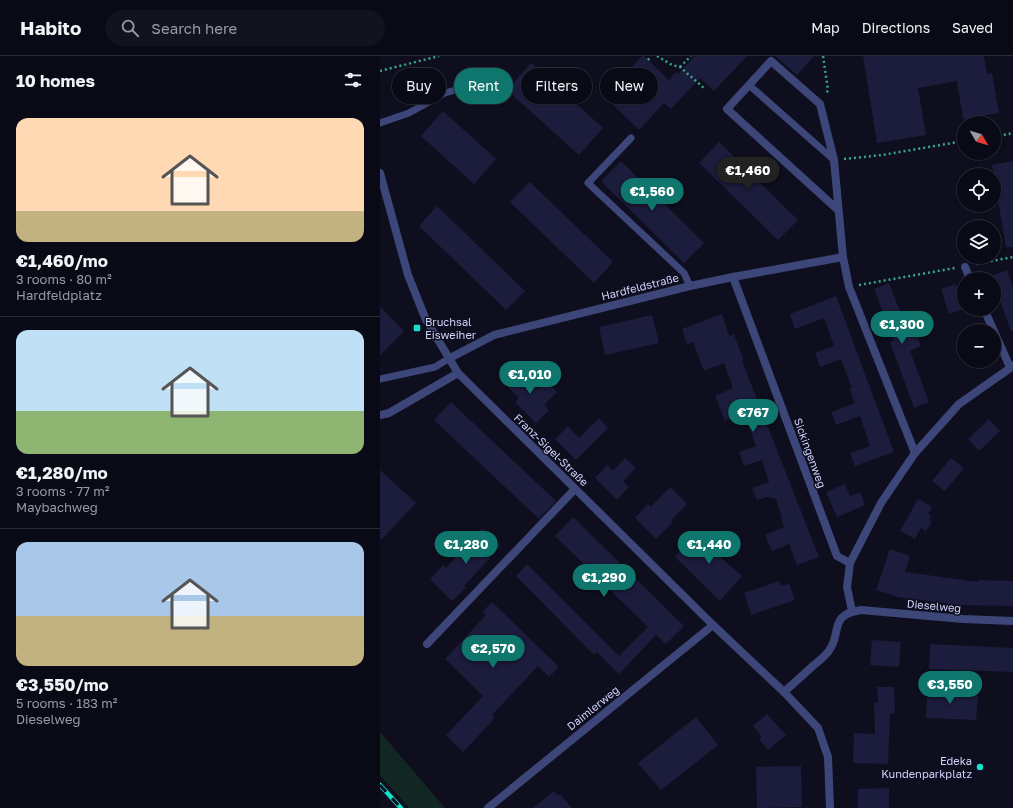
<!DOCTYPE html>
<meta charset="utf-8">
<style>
:root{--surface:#0a0a16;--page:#13131f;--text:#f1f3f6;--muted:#999aa1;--line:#2a2b35;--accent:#0f766e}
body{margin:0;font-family:"Golos Text",sans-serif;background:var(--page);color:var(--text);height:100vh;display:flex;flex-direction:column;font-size:15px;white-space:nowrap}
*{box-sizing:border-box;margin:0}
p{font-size:13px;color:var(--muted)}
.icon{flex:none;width:22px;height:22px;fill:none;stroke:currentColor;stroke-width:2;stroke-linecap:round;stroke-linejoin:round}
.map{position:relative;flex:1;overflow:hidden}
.panel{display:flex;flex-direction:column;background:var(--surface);width:380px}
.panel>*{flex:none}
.guide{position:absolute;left:12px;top:12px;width:380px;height:36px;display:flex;gap:8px}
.needle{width:26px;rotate:128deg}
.controls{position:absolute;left:577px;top:60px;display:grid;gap:8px}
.controls a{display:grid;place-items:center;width:44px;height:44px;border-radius:50%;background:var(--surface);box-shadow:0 1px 3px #0004,0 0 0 1px var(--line);font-size:20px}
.price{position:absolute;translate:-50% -34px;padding:0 9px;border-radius:14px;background:var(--accent);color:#fff;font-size:13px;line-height:26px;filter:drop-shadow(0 1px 2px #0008)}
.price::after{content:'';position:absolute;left:50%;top:24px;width:12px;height:9px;margin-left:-6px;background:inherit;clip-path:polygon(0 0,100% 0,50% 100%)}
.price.on{background:#222;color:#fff}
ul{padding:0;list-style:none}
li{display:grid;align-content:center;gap:8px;height:212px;padding:0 16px}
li+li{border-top:1px solid var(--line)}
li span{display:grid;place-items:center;height:124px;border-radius:12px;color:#555}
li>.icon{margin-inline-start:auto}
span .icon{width:72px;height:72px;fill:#fffc;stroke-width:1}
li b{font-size:17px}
h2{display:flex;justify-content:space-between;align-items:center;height:48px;padding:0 16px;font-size:17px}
.pill{padding:0 14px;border-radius:18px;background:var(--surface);box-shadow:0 1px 3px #0004,0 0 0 1px var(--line);font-size:14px;line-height:36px}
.pill.on{background:var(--accent);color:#fff}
header{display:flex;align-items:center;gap:24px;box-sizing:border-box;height:56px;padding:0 20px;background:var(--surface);border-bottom:1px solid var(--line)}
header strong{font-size:19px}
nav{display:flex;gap:22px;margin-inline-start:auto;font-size:14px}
.search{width:280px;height:36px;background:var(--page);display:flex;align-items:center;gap:10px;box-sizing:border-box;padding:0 14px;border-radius:22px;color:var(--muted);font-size:15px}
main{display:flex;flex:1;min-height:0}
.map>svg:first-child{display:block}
</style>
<header>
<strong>Habito</strong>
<div class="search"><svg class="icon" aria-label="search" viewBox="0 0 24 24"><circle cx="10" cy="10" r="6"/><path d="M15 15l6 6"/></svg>Search here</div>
<nav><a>Map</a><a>Directions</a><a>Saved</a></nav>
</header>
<main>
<section class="panel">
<h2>10 homes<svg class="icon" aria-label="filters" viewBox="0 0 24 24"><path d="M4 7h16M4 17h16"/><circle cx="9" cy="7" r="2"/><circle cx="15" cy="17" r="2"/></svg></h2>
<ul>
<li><span style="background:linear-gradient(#ffd9b3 75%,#c2b280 0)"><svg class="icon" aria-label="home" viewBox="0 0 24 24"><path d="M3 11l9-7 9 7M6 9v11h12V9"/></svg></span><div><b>€1,460/mo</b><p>3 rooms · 80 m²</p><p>Hardfeldplatz</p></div></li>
<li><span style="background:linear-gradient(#bfe0f5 65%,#8fb573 0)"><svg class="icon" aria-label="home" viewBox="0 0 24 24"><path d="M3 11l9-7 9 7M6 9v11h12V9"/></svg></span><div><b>€1,280/mo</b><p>3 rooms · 77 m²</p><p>Maybachweg</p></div></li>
<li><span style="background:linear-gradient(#a9c7e8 60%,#c2b280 0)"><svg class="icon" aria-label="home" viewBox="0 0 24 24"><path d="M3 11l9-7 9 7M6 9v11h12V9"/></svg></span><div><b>€3,550/mo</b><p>5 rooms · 183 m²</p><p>Dieselweg</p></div></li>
</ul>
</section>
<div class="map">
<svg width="633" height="752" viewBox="0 0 633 752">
<rect width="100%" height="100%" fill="#0e0e1e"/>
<path fill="#122722" d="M 0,676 L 65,752 L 29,752 L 0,719 Z"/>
<g fill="#1c1c3d">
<path d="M 262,0 L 264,0 L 289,24 L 296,16 L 298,18 L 315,0 L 367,0 L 334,35 L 320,22 L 291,53 L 284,47 L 259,74 L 224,40 Z"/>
<path d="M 395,0 L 434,0 L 417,19 Z"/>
<path d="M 483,0 L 604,0 L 607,18 L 612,17 L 619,57 L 583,63 L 577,25 L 538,32 L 546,79 L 497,87 Z"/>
<path d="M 151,7 L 223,72 L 199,99 L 127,34 Z"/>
<path d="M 63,55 L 116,103 L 94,128 L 41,80 Z"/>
<path d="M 339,86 L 418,164 L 398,184 L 319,107 Z"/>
<path d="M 241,105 L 324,187 L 304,207 L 221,125 Z"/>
<path d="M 633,105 L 633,191 L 626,191 L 612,109 Z"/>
<path d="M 150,126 L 233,206 L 214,227 L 130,146 Z"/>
<path d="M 57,150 L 145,235 L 126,254 L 39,170 Z"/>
<path d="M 627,214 L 633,231 L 633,275 L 631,275 L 614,229 L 614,223 L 612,223 L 611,220 Z"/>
<path d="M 509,227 L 529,279 L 536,276 L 541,290 L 530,295 L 549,346 L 534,352 L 510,286 L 514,285 L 494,233 Z"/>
<path d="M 576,228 L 584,253 L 569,258 L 561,233 Z"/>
<path d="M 456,240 L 514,396 L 475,410 L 470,397 L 490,390 L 480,360 L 456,369 L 451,356 L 475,347 L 469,332 L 472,332 L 461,303 L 440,311 L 435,297 L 454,290 L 444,262 L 415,273 L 410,258 Z"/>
<path d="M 0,251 L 24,275 L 0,299 Z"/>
<path d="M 342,258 L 349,280 L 354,278 L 364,305 L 362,305 L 439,501 L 417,509 L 409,488 L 392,495 L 385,479 L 404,471 L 401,463 L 402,462 L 396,443 L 387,441 L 377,444 L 372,432 L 389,426 L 382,404 L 364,410 L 359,396 L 376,390 L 364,358 L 345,365 L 335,340 L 353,332 L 344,307 L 324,315 L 313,286 L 307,288 L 302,273 Z"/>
<path d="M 272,259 L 279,287 L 225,299 L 219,271 Z"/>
<path d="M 138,312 L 158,333 L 166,325 L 177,336 L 164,349 L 169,354 L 156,367 L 135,346 L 139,342 L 124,327 Z"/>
<path d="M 71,346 L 176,445 L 159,463 L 54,364 Z"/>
<path d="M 219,362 L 228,372 L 196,404 L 175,383 L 188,370 L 199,382 Z"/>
<path d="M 609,363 L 620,375 L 599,395 L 588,383 Z"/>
<path d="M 245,402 L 256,412 L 243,425 L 249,431 L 237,444 L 215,422 L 227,409 L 233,415 Z"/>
<path d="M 571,402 L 584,412 L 565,435 L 552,425 Z"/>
<path d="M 0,414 L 36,447 L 0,485 Z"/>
<path d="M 465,428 L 470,440 L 480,436 L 485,449 L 457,461 L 446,436 Z"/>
<path d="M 290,431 L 307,448 L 291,464 L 293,466 L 276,483 L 255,462 L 268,448 L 271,451 Z"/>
<path d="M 538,443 L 552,451 L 548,458 L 551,460 L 549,464 L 552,465 L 546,475 L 541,472 L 535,483 L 520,475 Z"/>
<path d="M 193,461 L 304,570 L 286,588 L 276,579 L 239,618 L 217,596 L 214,599 L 136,520 L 147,508 L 239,600 L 268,571 L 175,480 Z"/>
<path d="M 102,472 L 121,490 L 84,530 L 86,532 L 72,545 L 50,523 L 63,509 L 66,512 Z"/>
<path d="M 337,478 L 348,488 L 338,499 L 362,520 L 340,545 L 295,501 L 315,479 L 326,490 Z"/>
<path d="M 510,493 L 530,500 L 525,516 L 598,526 L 598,524 L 633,525 L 633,550 L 577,549 L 518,541 L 496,534 Z"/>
<path d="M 399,525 L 401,530 L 409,528 L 415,544 L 371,559 L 364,537 Z"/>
<path d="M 112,546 L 179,611 L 169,621 L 158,610 L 112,659 L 115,662 L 83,696 L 66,679 L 103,640 L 65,603 L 106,559 L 102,556 Z"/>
<path d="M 492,584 L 521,586 L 519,611 L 490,609 Z"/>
<path d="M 550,588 L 633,592 L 633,616 L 549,613 Z"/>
<path d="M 561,628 L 561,638 L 598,640 L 596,664 L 546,662 L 548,629 Z"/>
<path d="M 497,631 L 514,631 L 515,657 L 510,658 L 508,708 L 473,707 L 474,677 L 495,678 L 494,647 L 498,647 Z"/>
<path d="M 387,658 L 406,679 L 388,694 L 379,683 L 382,681 L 373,670 Z"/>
<path d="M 316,661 L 338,689 L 281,734 L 258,707 Z"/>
<path d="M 421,710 L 422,751 L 377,752 L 376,711 Z"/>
<path d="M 509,732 L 509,752 L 478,752 L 478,733 Z"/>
<path d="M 174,735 L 177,739 L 180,738 L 192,752 L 153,752 Z"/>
</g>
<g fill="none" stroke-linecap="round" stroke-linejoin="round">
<g stroke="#38a68a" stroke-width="2.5" stroke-dasharray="2 3" stroke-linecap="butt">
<path d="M 277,0 L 292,9 L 300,11 L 325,33"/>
<path d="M 443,0 L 448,34 L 446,38"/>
<path d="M 268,4 L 271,0"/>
<path d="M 300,11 L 311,0"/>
<path d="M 0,15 L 59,0"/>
<path d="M 614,81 L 633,77"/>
<path d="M 464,103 L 502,99 L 584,85"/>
<path d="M 596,208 L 633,201"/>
<path d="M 479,229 L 575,212"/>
</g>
<g stroke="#3d4679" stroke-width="7">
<path d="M 369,29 L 454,104"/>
<path d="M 0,67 L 29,57 L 65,37 L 109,24"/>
<path d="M 251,82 L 208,127 L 304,217 L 310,230"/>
<path d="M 0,323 L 55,311 L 68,303"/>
</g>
<g stroke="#3d4679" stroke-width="8">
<path d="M 0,117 L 28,219 L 46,264 L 78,317 L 333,569 L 404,636 L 438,672 L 448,701 L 450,752"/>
<path d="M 458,154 L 347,53 L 391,5 L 440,48 L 454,104 L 463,201 L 469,231 L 535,397"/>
<path d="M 585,211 L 590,223"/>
<path d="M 353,221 L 457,500 L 470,507"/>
<path d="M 604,253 L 630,311"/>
<path d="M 68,303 L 114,279 L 310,230 L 353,221 L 463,201"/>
<path d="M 0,359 L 9,357 L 78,317"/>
<path d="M 472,555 L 467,531 L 470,507 L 501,447 L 535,397 L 579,348 L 633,310"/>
<path d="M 47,588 L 195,433"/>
<path d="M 404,636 C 414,627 424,618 434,609 C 439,605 444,601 448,596 C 463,578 447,559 481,554 L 583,563 L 633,565"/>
<path d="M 108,752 L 333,569"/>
</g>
<g stroke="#14e2cf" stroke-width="4.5">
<path id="rail" d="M 0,729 L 21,752"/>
</g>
<use href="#rail" stroke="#0e0e1e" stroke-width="3" stroke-dasharray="9" stroke-linecap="butt"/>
</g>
<g fill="#14e2cf" stroke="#0e0e1e" stroke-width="1.5">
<rect x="33" y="268" width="8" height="8" rx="2"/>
<circle cx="600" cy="711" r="4"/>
</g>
<g text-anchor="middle" stroke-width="3" stroke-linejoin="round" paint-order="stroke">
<g font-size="11" fill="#cfd3fb" stroke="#0e0e1e">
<text transform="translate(260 231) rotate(-14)" y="4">Hardfeldstraße</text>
<text transform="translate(171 394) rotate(44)" y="4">Franz-Sigel-Straße</text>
<text transform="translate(430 397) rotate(70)" y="4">Sickingenweg</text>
<text transform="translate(554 550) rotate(5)" y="4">Dieselweg</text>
<text transform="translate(213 652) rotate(-39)" y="4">Daimlerweg</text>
</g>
<g font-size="11" fill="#cfd3fb" stroke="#0e0e1e" text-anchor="start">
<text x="45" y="270">Bruchsal<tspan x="45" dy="13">Eisweiher</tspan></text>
<text x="592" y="709" text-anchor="end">Edeka<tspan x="592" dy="13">Kundenparkplatz</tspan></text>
</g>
</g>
</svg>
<div class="controls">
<a><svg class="needle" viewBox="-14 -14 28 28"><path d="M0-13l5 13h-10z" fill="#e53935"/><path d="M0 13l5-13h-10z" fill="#999aa1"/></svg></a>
<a><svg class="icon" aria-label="locate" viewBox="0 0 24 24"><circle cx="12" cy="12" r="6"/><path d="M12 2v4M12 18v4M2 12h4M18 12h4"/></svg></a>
<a><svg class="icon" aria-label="layers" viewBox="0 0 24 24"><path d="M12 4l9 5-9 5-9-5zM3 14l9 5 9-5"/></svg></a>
<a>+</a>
<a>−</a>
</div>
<b class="price on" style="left:368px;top:135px">€1,460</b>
<b class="price" style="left:272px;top:156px">€1,560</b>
<b class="price" style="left:522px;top:289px">€1,300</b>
<b class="price" style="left:150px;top:339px">€1,010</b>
<b class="price" style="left:373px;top:377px">€767</b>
<b class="price" style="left:86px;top:509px">€1,280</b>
<b class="price" style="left:329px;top:509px">€1,440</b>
<b class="price" style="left:224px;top:542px">€1,290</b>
<b class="price" style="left:113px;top:613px">€2,570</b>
<b class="price" style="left:570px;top:649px">€3,550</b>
<div class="guide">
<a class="pill">Buy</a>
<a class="pill on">Rent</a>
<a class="pill">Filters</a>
<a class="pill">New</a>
</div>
</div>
</main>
